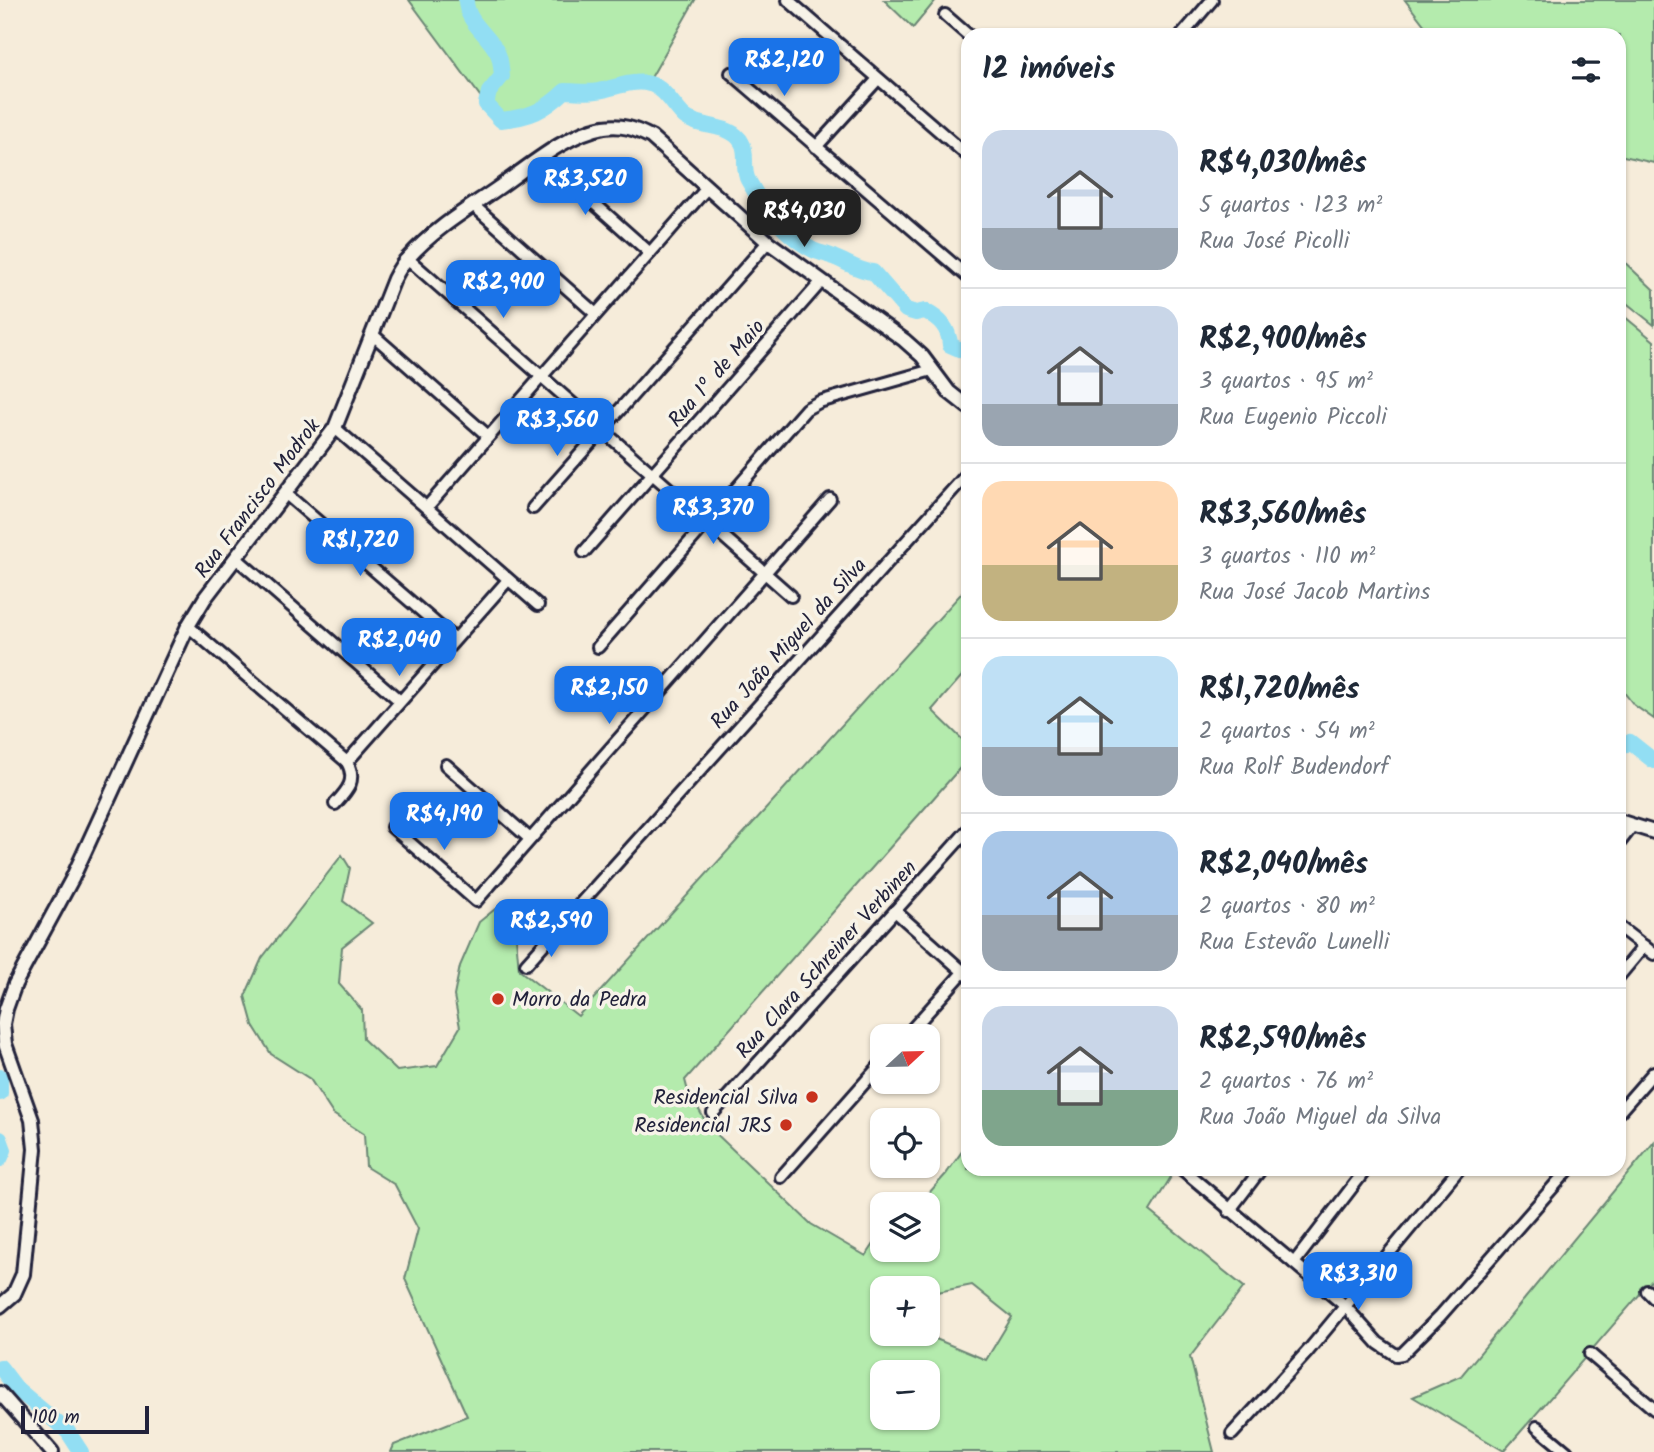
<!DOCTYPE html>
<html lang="pt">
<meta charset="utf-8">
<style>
:root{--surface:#fff;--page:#f6f6f7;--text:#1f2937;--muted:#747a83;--line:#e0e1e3;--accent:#1a73e8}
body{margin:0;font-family:Kalam,sans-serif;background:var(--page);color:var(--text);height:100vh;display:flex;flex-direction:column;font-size:26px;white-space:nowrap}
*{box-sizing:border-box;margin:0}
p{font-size:23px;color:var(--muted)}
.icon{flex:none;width:38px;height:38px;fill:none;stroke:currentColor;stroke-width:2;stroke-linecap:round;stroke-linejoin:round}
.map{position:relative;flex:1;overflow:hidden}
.details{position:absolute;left:961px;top:28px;width:665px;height:1148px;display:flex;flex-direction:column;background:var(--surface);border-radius:21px;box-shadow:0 2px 5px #0004}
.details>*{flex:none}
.needle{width:46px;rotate:68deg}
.fabs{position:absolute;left:870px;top:1024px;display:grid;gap:14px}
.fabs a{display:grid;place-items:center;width:70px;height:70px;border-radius:14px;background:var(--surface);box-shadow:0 2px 5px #0004;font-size:35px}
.scale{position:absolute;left:21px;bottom:18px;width:128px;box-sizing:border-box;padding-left:7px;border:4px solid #22223b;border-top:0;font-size:19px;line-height:24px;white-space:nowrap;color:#22223b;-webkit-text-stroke:5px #f7f3e8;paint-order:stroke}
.price{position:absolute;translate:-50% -60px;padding:0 16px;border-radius:14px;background:var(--accent);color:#fff;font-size:23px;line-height:46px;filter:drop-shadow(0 2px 4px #0008)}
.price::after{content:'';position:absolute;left:50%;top:42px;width:21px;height:16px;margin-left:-10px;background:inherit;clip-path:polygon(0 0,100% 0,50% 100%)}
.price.on{background:#222;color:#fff}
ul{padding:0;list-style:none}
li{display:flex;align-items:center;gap:21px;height:175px;padding:0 21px}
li+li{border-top:2px solid var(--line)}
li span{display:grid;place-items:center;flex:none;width:196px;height:140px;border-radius:21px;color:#555}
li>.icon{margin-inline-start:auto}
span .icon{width:84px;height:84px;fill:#fffc;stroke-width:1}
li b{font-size:30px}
h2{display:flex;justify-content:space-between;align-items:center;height:84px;padding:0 21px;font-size:30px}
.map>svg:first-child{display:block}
</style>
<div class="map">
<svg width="1654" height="1452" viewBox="0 0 1654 1452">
<rect width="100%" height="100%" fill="#f6ecda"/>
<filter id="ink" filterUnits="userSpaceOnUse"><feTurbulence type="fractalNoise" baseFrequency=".0143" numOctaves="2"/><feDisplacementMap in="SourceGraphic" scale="14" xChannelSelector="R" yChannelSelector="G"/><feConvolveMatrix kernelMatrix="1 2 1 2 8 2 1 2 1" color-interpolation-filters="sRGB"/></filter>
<g filter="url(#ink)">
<g fill="#b4ebad" stroke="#6b8674" stroke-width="2" fill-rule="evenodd">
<path d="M 409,0 L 695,0 L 648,83 L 632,83 L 595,92 L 565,91 C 544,111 530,117 501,120 L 486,104 Z"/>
<path d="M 884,0 L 936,0 L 913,28 Z"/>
<path d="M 1405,0 L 1654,0 L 1654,163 L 1619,155 L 1619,35 L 1432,35 Z"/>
<path d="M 1619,257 L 1654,290 L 1654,325 L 1619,297 Z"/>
<path d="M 1619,312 L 1654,341 L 1654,719 L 1634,705 L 1619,686 Z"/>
<path d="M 968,586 L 968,669 L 932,710 L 968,745 L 968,759 L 685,1080 C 689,1100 699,1106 707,1125 L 811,1224 L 866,1256 L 878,1238 L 878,1222 L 882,1217 L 882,1250 L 928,1250 L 928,1204 L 919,1204 L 946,1174 L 968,1143 L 968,1169 L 1170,1169 L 1174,1172 L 1150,1211 L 1244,1287 L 1190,1357 L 1214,1452 L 391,1452 L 394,1445 L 467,1416 L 405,1279 L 418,1229 L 395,1185 L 366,1167 L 364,1134 L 333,1114 L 310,1079 L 271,1054 L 253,1025 L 245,996 L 262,958 L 342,855 L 350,868 L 343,901 L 372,923 L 342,947 L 339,984 L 362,1010 L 363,1039 L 397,1071 L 437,1066 L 460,1027 L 454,996 L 460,966 L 479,922 L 495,909 L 514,914 L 519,970 L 578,1016 ZM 972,1285 L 1012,1317 L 986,1360 L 924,1334 L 882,1334 L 882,1288 L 928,1288 L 928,1294 ZM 928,1372 L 928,1418 L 882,1418 L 882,1372 Z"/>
<path d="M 1654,1142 L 1654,1278 L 1504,1451 L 1413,1397 L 1461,1376 Z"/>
</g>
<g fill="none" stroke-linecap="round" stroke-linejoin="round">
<g stroke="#92def3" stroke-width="16">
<path d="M 466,0 C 466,23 489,34 498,54 C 501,60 501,69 502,76 L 489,92 L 486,104 L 501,120 C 530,117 544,111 565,91 C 576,91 587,93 598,91 C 615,88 633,79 650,84 C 665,88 674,107 685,117 C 701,129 732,123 742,143 C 748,153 742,169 748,180 C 763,207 784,235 813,250 C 819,253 827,254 833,257 C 847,262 858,271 873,272 L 906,310 L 916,313 L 925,311 C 940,319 949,328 950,345 L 968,353"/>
<path d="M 1619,748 L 1630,742 L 1654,761"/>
<path d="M 0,1077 L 0,1093"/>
<path d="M 0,1139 L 4,1150 L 0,1159"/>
<path d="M 0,1367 L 16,1388 L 68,1432 L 81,1452"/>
</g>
<g stroke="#22223b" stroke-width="16">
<g id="minor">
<path d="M 788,0 L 968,156"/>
<path d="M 945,15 L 968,35"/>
<path d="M 1182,35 L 1212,0"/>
<path d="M 731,73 L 968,277"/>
<path d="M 816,147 L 878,79"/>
<path d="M 542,157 L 650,253"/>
<path d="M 473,205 L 596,314"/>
<path d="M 407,258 L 791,596"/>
<path d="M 372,334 L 488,436"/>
<path d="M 335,428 L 538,605"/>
<path d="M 286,494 L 454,639"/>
<path d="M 427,507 L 707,188"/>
<path d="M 533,508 L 768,242"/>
<path d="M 584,552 L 821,282"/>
<path d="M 236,558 L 400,701"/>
<path d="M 188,626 L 347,762"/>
<path d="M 598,647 L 806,409 L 819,402 L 932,370"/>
<path d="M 446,765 L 530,839"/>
<path d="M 335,804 C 348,790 357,780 347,762 L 508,580"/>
<path d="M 392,827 L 476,901 L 830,499"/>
<path d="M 1619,843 L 1633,825"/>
<path d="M 895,911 L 968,976"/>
<path d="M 1619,927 L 1654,954"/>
<path d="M 526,964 L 968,473"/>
<path d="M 1619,976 L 1644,946"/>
<path d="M 906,1036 L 966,969"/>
<path d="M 1619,1112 L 1654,1072"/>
<path d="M 713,1113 L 968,830"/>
<path d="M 1182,1169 L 1344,1305 L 1378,1343 L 1396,1355 L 1402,1354 L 1440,1316 L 1569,1169"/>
<path d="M 781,1177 L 882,1063"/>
<path d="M 1229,1211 L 1261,1169"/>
<path d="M 1294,1263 L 1366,1169"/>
<path d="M 1647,1291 L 1654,1298"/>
<path d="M 1590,1354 L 1654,1409"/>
<path d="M 1537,1427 L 1567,1452"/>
<path d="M 1232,1434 L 1308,1351 L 1459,1169"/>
</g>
</g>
<g stroke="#22223b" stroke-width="18">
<g id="tertiary">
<path d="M 1619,821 L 1654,832"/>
<path d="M 0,1306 L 14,1294 L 23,1274 L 35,1149 L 32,1120 L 5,1044 L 3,1024 L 6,1009 L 15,984 L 72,879 L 188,626 L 205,598 L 335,428 L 394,279 C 398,271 402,263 409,257 C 434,229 468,209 498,188 C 528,167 568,133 604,127 C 622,124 635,129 651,137 L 768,242 L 904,340 L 922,356 L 949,392 L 968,407"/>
<path d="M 0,1393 L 52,1452"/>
</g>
</g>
<use href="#minor" stroke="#f7f3e8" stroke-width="10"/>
<use href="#tertiary" stroke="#f7f3e8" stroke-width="12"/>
</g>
</g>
<g fill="#c8321e" stroke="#f7f3e8" stroke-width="2.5">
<circle cx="498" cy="999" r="7"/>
<circle cx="812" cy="1097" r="7"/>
<circle cx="786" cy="1125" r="7"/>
</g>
<g text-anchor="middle" stroke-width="7" stroke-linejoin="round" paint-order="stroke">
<g font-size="21" fill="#22223b" stroke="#f7f3e8">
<text transform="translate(716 373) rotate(-49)" y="7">Rua 1º de Maio</text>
<text transform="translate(257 498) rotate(-53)" y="7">Rua Francisco Modrok</text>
<text transform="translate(788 643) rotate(-48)" y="7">Rua João Miguel da Silva</text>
<text transform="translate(826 959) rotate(-48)" y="7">Rua Clara Schreiner Verbinen</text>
</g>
<g font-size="21" fill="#22223b" stroke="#f7f3e8" text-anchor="end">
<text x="512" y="1006" text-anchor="start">Morro da Pedra</text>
<text x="798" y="1104">Residencial Silva</text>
<text x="772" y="1132">Residencial JRS</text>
</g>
</g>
</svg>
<div class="fabs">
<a><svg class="needle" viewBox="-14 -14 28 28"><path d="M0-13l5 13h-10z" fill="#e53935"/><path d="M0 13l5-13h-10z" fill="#747a83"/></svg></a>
<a><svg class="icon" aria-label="locate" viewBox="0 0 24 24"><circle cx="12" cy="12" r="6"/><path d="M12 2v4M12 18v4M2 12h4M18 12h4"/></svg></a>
<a><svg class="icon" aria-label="layers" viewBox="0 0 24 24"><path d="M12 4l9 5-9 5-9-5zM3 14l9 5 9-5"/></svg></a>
<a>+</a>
<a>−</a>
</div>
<div class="scale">100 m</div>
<b class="price" style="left:784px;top:98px">R$2,120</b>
<b class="price" style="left:585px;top:217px">R$3,520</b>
<b class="price on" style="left:804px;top:249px">R$4,030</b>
<b class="price" style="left:503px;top:320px">R$2,900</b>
<b class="price" style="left:557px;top:458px">R$3,560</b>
<b class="price" style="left:713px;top:546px">R$3,370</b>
<b class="price" style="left:360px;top:578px">R$1,720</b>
<b class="price" style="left:399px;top:678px">R$2,040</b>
<b class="price" style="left:609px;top:726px">R$2,150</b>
<b class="price" style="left:444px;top:852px">R$4,190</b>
<b class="price" style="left:551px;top:959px">R$2,590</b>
<b class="price" style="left:1358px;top:1312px">R$3,310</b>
<section class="details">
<h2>12 imóveis<svg class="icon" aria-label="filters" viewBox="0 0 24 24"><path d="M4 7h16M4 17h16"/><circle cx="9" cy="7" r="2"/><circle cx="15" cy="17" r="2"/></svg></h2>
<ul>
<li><span style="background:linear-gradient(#c9d6e8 70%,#9aa5b1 0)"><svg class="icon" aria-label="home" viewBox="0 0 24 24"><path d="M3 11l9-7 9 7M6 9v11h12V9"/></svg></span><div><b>R$4,030/mês</b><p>5 quartos · 123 m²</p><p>Rua José Picolli</p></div></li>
<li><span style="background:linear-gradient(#c9d6e8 70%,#9aa5b1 0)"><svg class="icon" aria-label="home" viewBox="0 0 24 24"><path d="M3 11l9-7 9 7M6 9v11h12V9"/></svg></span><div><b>R$2,900/mês</b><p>3 quartos · 95 m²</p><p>Rua Eugenio Piccoli</p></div></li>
<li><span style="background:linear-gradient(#ffd9b3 60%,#c2b280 0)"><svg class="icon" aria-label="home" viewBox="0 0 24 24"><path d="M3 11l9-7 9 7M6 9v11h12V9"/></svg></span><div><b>R$3,560/mês</b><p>3 quartos · 110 m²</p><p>Rua José Jacob Martins</p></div></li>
<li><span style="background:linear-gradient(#bfe0f5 65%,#9aa5b1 0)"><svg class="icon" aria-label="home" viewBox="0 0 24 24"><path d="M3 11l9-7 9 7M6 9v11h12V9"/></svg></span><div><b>R$1,720/mês</b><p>2 quartos · 54 m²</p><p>Rua Rolf Budendorf</p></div></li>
<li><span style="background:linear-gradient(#a9c7e8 60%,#9aa5b1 0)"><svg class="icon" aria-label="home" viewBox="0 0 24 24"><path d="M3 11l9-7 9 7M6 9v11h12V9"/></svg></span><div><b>R$2,040/mês</b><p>2 quartos · 80 m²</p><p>Rua Estevão Lunelli</p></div></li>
<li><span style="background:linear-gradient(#c9d6e8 60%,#7fa58c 0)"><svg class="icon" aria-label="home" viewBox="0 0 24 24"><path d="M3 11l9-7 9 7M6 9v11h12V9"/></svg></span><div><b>R$2,590/mês</b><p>2 quartos · 76 m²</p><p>Rua João Miguel da Silva</p></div></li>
</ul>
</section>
</div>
